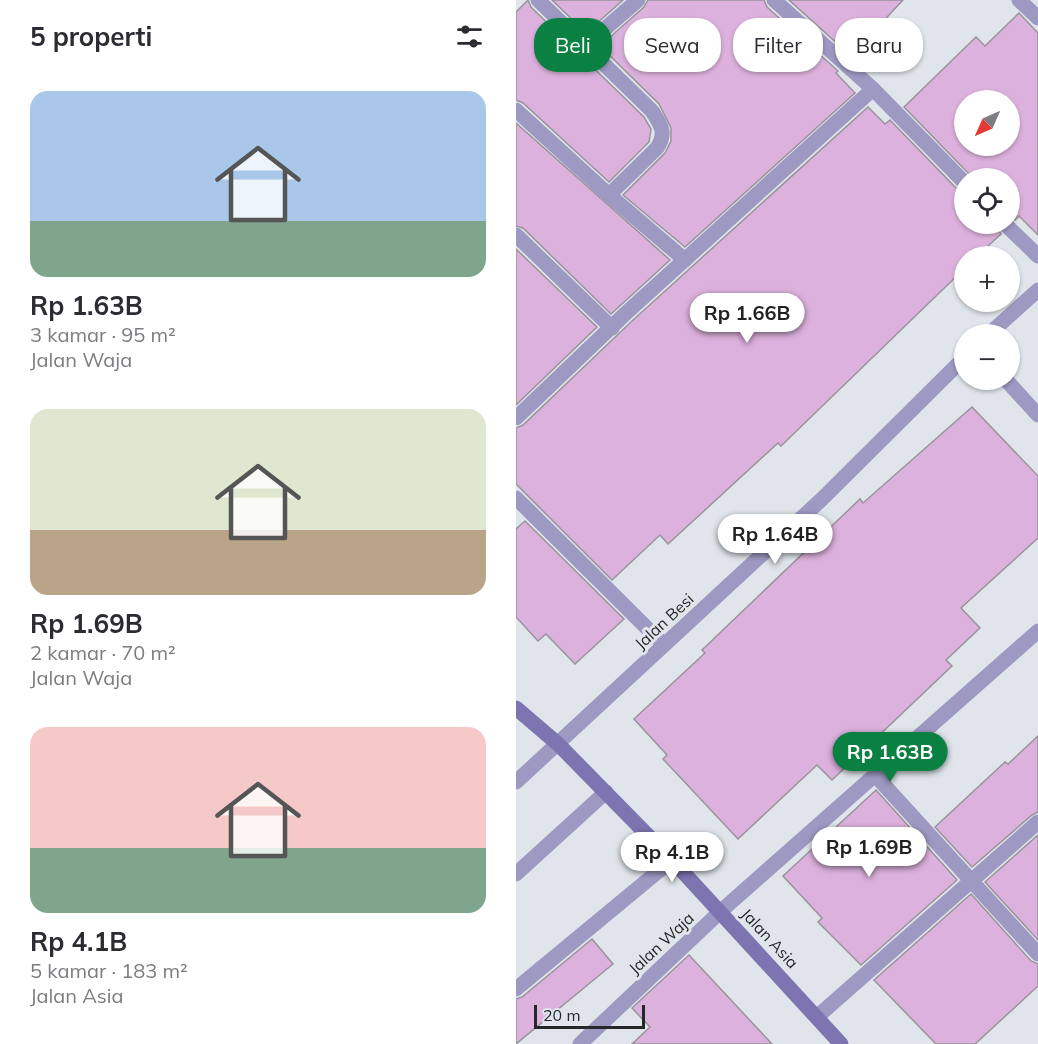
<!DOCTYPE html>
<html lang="id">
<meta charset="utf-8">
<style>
:root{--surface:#fff;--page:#f7f7f7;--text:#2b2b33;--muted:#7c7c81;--accent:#0b8043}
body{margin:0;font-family:Mulish,sans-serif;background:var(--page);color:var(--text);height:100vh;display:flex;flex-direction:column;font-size:22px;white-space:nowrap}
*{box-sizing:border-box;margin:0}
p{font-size:20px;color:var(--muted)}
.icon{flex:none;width:33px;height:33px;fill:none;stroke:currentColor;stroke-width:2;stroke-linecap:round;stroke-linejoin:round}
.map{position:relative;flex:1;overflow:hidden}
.sheet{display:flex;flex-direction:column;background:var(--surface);width:516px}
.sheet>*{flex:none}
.banner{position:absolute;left:18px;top:18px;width:414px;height:54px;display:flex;gap:12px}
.needle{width:39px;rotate:225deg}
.buttons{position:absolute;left:438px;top:90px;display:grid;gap:12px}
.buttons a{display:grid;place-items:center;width:66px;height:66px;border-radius:50%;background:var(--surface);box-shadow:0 2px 4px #0004;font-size:30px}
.scale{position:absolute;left:18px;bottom:15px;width:111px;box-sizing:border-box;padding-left:6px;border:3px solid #252729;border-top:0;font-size:16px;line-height:21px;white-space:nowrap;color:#252729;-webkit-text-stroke:4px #dfe5ea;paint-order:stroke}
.price{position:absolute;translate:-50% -51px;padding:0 14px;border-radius:21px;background:#fff;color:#222;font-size:20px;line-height:39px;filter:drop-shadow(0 2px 3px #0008)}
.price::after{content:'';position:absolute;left:50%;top:36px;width:18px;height:14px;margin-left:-9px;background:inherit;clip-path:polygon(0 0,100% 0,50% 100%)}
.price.current{background:var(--accent);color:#fff}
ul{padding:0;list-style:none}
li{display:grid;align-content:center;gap:12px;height:318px;padding:0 30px}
li span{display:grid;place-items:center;height:186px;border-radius:18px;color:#555}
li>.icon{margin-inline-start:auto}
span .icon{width:108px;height:108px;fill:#fffc;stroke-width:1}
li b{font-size:26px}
h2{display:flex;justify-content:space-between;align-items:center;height:72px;padding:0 30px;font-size:26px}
.chip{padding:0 21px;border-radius:24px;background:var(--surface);box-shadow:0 2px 4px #0004;font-size:21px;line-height:54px}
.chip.current{background:var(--accent);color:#fff}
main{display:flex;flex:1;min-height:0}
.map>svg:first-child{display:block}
</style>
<main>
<section class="sheet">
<h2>5 properti<svg class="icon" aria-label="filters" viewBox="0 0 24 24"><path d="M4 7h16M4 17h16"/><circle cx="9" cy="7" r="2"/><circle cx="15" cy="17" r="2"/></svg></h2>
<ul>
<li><span style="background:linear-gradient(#a9c7e8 70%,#7fa58c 0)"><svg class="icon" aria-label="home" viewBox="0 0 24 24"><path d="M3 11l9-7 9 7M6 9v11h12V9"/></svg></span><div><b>Rp 1.63B</b><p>3 kamar · 95 m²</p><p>Jalan Waja</p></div></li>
<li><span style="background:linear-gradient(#dfe7d0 65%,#b9a48a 0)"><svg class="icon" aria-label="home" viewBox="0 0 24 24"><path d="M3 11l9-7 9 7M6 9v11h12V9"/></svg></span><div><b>Rp 1.69B</b><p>2 kamar · 70 m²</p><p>Jalan Waja</p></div></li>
<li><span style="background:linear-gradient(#f6c9c9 65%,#7fa58c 0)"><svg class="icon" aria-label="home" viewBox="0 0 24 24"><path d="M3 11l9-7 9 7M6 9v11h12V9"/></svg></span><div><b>Rp 4.1B</b><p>5 kamar · 183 m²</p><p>Jalan Asia</p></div></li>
</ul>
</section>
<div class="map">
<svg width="522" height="1044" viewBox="0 0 522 1044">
<rect width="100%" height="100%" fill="#dfe5ea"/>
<g fill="#dcb1dd" stroke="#99949a" stroke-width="1.5" fill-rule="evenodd">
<path d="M 12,0 L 15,7 L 128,117 L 135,129 L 133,142 L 93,182 L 7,103 L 0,100 L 0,12 Z"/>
<path d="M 36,0 L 107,0 L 70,33 Z"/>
<path d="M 132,0 L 248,0 L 251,7 L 322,71 L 320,73 L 339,93 L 169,247 L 107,195 L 149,153 L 155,141 L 155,128 L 143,104 L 84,46 L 128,7 Z"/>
<path d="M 273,0 L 387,0 L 335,56 Z"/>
<path d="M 503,13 L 522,33 L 522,235 L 503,216 L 499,220 L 494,216 L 494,178 L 457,178 L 388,107 L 460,37 L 469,46 ZM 448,100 L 494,100 L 494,146 L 448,146 Z"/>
<path d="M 352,107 L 369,124 L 374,120 L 441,189 L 448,192 L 448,224 L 479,224 L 485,234 L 461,256 L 448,256 L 448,269 L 265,446 L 262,443 L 152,544 L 144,535 L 96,580 L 0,484 L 0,428 L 7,425 L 116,321 Z"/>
<path d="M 0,123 L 154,260 L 95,314 L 7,228 L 0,226 Z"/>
<path d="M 0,249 L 81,327 L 0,405 Z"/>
<path d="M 456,407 L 522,476 L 522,538 L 445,608 L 464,628 L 430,660 L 436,666 L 316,780 L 301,765 L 222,839 L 147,759 L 151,755 L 118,719 L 189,653 L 186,650 L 344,499 L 347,503 Z"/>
<path d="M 9,521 L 108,619 L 59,664 L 30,634 L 22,641 L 0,617 L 0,529 Z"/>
<path d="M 522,736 L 522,812 L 516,815 L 456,867 L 419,827 L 489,762 L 492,764 Z"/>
<path d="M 360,790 L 441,880 L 345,965 L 302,922 L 306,918 L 267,876 Z"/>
<path d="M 522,835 L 522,940 L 469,882 Z"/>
<path d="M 455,894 L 515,961 L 522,964 L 522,986 L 459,1044 L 420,1044 L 358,980 Z"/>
<path d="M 76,939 L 97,964 L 0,1044 L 0,999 L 6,997 Z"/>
<path d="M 173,955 L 256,1044 L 116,1044 L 134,1027 L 116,1008 Z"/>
</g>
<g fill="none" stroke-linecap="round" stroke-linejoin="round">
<g stroke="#9e99c3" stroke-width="15">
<path d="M 0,874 L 90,792"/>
<path d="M 0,989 L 156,860"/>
<path d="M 64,1044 L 205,911"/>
</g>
<g stroke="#9e99c3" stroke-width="15">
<path d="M 22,0 L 136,111 C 145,125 151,133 141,148 L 93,195 L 169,260"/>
<path d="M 258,0 L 357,89 L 448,182"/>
<path d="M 503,0 L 522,18"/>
<path d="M 69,46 L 122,0"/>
<path d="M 0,110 L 93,195"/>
<path d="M 489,224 L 522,256"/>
<path d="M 0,235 L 96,328"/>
<path d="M 473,334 L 522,290"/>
<path d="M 490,380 L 522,415"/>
<path d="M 0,418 L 109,314 L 357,89"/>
<path d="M 0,498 L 148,645"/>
<path d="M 359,775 L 522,954"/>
<path d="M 0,782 L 306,499 L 448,358"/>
<path d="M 205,911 L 522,631"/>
<path d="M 302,1016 L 522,822"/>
</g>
<path stroke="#7e74b1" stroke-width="15" d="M 0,708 L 42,744 L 156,860 L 325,1044"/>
</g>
<g text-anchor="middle" stroke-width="6" stroke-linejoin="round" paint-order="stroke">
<g font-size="16" fill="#252729" stroke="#dfe5ea">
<text transform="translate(148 621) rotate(-43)" y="6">Jalan Besi</text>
<text transform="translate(254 938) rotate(47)" y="6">Jalan Asia</text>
<text transform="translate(145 943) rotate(-43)" y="6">Jalan Waja</text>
</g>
</g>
</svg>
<div class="buttons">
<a><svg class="needle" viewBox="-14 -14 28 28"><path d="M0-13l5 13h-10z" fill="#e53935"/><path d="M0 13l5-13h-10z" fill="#7c7c81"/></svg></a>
<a><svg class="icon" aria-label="locate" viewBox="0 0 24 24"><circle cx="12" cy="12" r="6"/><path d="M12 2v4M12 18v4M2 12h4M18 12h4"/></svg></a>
<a>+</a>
<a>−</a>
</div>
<div class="scale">20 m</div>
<b class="price" style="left:231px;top:344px">Rp 1.66B</b>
<b class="price" style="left:259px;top:565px">Rp 1.64B</b>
<b class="price current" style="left:374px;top:783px">Rp 1.63B</b>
<b class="price" style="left:353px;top:878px">Rp 1.69B</b>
<b class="price" style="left:156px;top:883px">Rp 4.1B</b>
<div class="banner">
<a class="chip current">Beli</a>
<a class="chip">Sewa</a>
<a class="chip">Filter</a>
<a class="chip">Baru</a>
</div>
</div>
</main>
